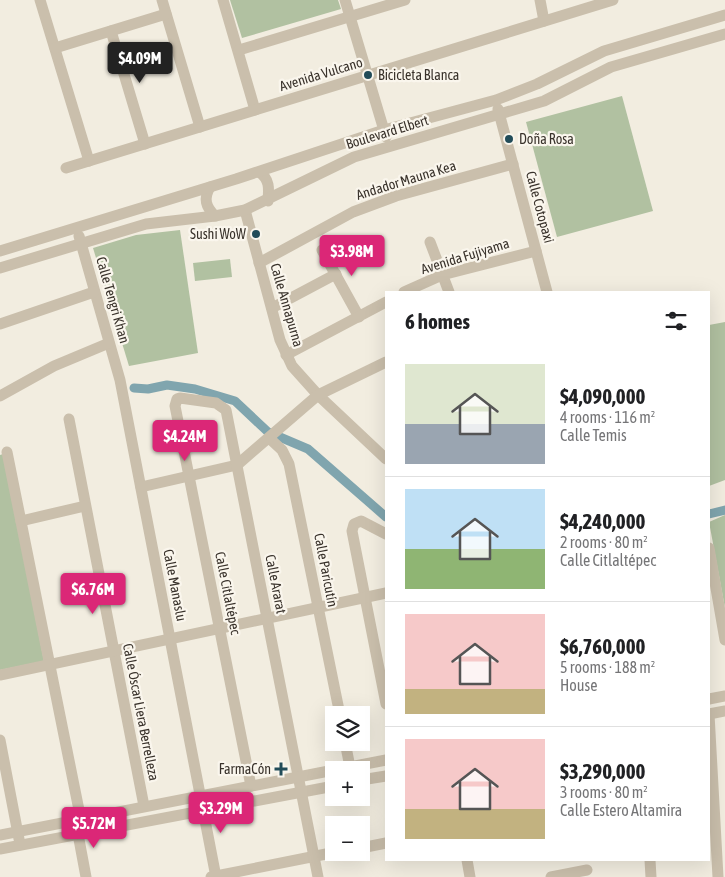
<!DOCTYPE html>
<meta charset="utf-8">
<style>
:root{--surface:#fff;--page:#f6f6f6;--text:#202124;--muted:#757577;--line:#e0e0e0;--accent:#db2777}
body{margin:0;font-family:"Asap Condensed",sans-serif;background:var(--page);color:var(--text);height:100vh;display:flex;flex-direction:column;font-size:19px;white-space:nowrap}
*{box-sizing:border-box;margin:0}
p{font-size:16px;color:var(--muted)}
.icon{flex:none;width:28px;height:28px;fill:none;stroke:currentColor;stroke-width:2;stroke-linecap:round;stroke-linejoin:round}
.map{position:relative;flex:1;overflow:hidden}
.panel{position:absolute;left:385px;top:291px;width:325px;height:570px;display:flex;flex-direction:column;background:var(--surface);border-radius:0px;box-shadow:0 5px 20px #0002}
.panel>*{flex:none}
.tools{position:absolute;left:325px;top:706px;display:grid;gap:10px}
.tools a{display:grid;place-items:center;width:45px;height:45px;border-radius:0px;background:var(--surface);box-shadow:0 5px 20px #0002;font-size:25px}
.price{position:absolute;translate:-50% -42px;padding:0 11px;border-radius:5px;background:var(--accent);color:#fff;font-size:16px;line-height:32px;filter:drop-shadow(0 1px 2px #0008)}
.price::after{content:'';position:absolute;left:50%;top:30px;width:15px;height:11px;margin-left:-8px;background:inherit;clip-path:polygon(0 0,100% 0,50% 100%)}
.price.current{background:#222;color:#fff}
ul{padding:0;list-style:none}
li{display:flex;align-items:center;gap:15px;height:125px;padding:0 20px}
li+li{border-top:1px solid var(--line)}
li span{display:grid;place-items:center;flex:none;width:140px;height:100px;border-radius:0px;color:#555}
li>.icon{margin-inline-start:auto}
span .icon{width:60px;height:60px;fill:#fffc;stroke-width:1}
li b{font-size:21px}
h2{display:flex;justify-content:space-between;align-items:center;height:60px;padding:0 20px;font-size:21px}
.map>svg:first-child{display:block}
</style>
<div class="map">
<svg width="725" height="877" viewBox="0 0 725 877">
<rect width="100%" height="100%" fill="#f2ede0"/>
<g fill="#b1c1a1">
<path d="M 230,0 L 338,0 L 341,9 L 242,38 Z"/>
<path d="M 622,96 L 653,211 L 557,237 L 526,122 Z"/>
<path d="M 180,230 L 198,353 L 129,366 L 93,248 L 136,235 Z"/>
<path d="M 230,259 L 232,277 L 195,281 L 193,263 Z"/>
<path d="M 725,322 L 725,480 L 709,486 L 709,325 Z"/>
<path d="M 3,454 L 44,661 L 0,670 L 0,455 Z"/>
<path d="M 725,515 L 725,608 L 709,522 Z"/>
</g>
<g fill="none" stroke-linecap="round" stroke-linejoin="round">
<g stroke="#80a5ae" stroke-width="9">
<path d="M 134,388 L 148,389 L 167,385 L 195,389 L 235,401 L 268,432 L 308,449 L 386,517"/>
<path d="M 709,514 L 725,510"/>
</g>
<g stroke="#cabfac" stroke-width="11">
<path d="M 40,0 L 89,161"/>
<path d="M 162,0 L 200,127"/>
<path d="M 223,0 L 255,110"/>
<path d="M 345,0 L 386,137"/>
<path d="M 540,0 L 544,21"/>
<path d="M 111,31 L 145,144"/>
<path d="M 55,48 L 166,14"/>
<path d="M 239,50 L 405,0"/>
<path d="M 498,109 L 547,292"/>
<path d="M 66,168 L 613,0"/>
<path d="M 259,172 C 270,179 269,189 268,201"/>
<path d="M 210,187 C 203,199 206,207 215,216"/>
<path d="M 245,210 L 280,340 L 292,366 L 318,395 L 386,459"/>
<path d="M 79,236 L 120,380 L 216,877"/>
<path d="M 430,242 L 449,292"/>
<path d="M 322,250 L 359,317"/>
<path d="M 0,251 L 236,179 L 384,130 L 496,100 L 537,84 L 604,51 L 725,15"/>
<path d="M 259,263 L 353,212 L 396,196 L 513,164"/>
<path d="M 0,268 L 146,224 L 215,216 L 245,210 L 354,157 L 544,101 L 611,67 L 725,34"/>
<path d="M 404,292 L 442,275 L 536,251"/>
<path d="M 272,308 L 336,274"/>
<path d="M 0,324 L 94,292"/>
<path d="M 286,355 L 386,302"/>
<path d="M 0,396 L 54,366 L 109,343"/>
<path d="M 69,419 L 144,806"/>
<path d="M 269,438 L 282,450 L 289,464 L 340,715"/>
<path d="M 7,452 L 81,820 L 78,834 L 86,877"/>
<path d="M 141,487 L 237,465 L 318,395 L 386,362"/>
<path d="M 21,521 L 85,506"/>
<path d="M 386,534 L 361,521 L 354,524 L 352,531 L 386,704"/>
<path d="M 709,548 L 725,640"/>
<path d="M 0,675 L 386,593"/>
<path d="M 709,699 L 725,696"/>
<path d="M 709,714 L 718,877"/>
<path d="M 709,714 L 725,711"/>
<path d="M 0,740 L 19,839"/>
<path d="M 345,742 L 350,767"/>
<path d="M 334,770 L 386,760"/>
<path d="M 361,780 L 386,776"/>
<path d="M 251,786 L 175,406 L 177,399 L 180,398 L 216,403 L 226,410 L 318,877"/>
<path d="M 0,835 L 334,770"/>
<path d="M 361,848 L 386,843"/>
<path d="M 0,849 L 334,786"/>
<path d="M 467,860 L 470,877"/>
<path d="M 650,860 L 651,877"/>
<path d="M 211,877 L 336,852"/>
<path d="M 551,877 L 587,870"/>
</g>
</g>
<g fill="#224c59" stroke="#faf6ed" stroke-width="2">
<circle cx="368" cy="75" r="5"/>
<circle cx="509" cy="139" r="5"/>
<circle cx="256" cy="234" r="5"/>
<path d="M278.5 761.5h5v5h5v5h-5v5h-5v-5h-5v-5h5z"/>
</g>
<g text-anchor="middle" stroke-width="4.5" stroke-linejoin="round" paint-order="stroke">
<g font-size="14" fill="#39322b" stroke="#faf6ed">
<text transform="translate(321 74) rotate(-17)" y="5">Avenida Vulcano</text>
<text transform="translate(387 132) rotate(-17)" y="5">Boulevard Elbert</text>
<text transform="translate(406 180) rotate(-17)" y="5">Andador Mauna Kea</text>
<text transform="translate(540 207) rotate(75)" y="5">Calle Cotopaxi</text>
<text transform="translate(465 256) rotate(-17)" y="5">Avenida Fujiyama</text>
<text transform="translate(113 300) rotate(74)" y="5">Calle Tengri Khan</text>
<text transform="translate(287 305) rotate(74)" y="5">Calle Annapurna</text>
<text transform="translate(326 570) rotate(79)" y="5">Calle Paricutín</text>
<text transform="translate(276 584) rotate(79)" y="5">Calle Ararat</text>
<text transform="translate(175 585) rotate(79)" y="5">Calle Manaslu</text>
<text transform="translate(228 593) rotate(79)" y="5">Calle Citlaltépec</text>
<text transform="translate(141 712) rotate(79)" y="5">Calle Óscar Liera Berrelleza</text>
</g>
<g font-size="14" fill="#39322b" stroke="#faf6ed" text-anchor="start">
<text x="378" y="80">Bicicleta Blanca</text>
<text x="519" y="144">Doña Rosa</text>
<text x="246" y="239" text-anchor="end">Sushi WoW</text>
<text x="271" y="774" text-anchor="end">FarmaCón</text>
</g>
</g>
</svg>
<div class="tools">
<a><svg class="icon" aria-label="layers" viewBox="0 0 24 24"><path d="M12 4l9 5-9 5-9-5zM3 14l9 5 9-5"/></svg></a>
<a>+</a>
<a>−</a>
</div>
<b class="price current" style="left:140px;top:84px">$4.09M</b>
<b class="price" style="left:352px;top:277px">$3.98M</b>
<b class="price" style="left:185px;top:462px">$4.24M</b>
<b class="price" style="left:93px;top:615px">$6.76M</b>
<b class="price" style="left:221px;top:834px">$3.29M</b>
<b class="price" style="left:94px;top:849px">$5.72M</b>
<section class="panel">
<h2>6 homes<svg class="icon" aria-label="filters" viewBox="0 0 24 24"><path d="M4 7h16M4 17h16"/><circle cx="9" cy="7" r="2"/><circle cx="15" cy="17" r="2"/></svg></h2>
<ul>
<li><span style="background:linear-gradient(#dfe7d0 60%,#9aa5b1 0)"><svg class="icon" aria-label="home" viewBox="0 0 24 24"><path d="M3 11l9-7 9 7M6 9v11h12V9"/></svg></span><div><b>$4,090,000</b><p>4 rooms · 116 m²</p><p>Calle Temis</p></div></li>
<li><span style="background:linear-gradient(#bfe0f5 60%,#8fb573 0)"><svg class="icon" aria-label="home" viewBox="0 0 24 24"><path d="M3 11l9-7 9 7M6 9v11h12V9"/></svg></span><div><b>$4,240,000</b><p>2 rooms · 80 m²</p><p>Calle Citlaltépec</p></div></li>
<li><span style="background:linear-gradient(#f6c9c9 75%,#c2b280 0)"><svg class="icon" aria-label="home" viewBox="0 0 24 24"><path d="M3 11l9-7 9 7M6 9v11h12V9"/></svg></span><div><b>$6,760,000</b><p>5 rooms · 188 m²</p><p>House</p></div></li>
<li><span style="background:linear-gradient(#f6c9c9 70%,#c2b280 0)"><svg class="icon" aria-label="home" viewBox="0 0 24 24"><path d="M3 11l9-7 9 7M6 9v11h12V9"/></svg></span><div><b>$3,290,000</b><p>3 rooms · 80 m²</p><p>Calle Estero Altamira</p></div></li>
</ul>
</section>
</div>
